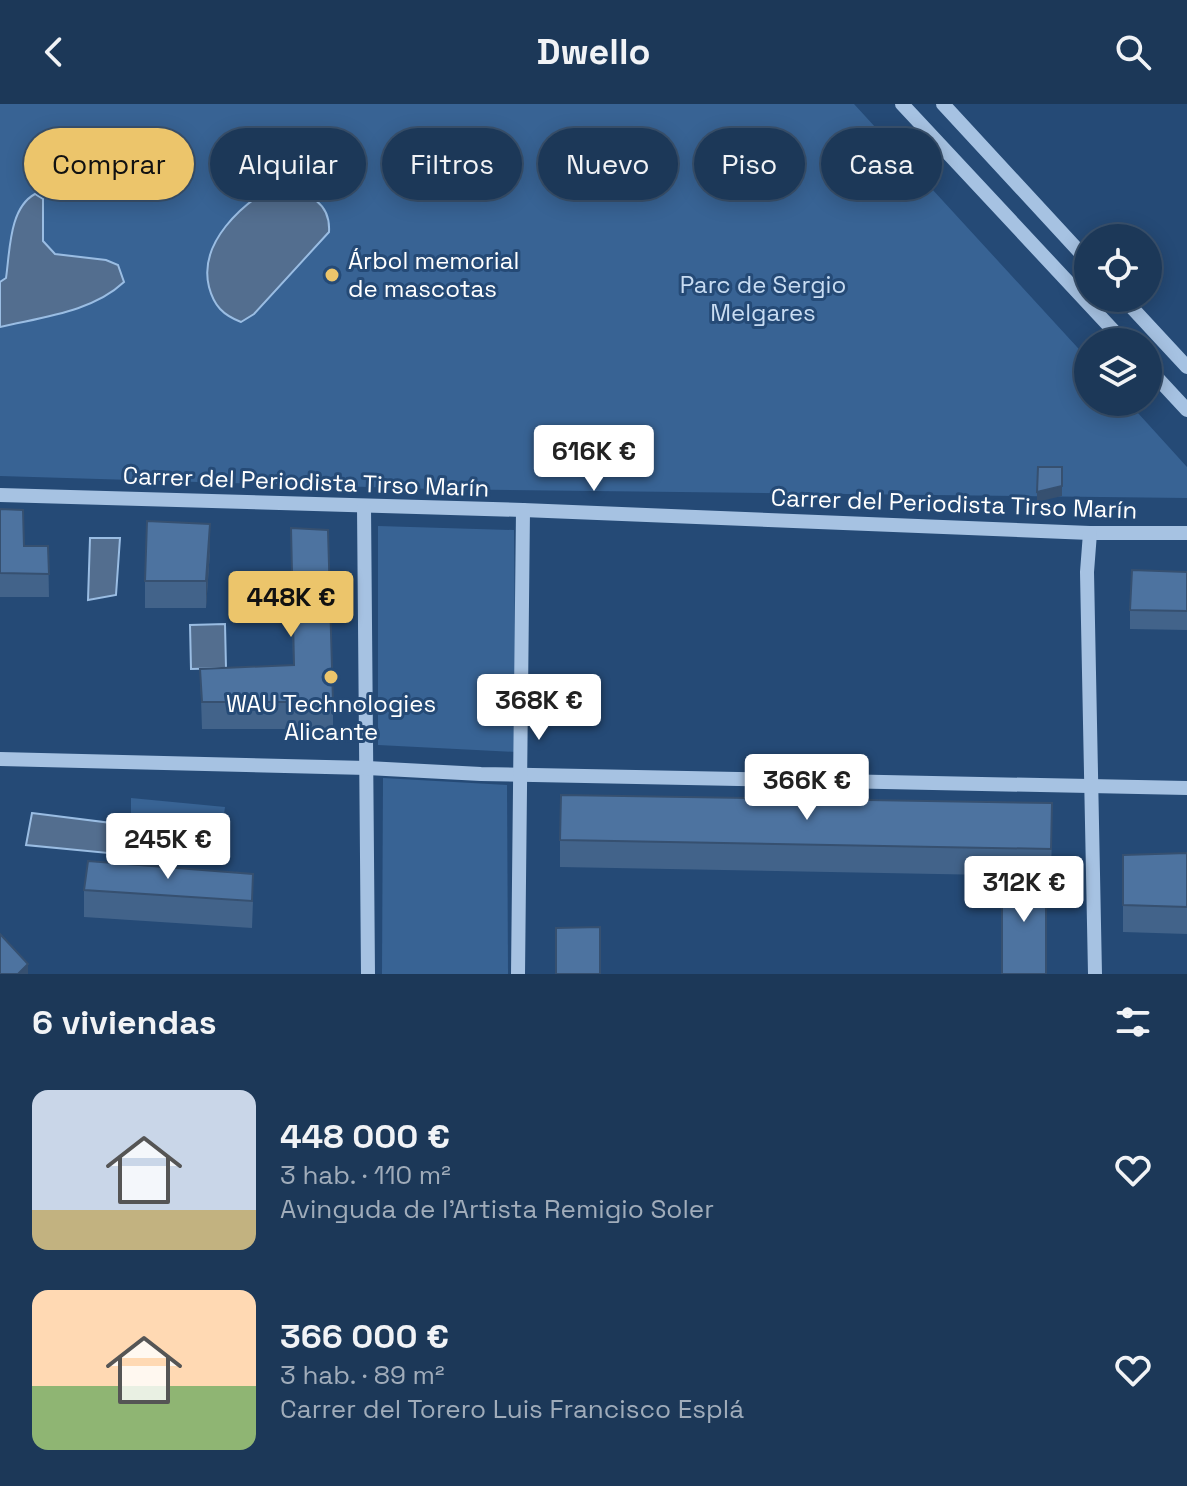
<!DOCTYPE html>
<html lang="es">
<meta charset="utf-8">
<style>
:root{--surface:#1c3858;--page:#253f5e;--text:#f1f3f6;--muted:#a0acba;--line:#3a526e;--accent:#ecc56b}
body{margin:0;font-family:"Space Grotesk",sans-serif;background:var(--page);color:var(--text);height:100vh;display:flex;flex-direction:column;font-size:30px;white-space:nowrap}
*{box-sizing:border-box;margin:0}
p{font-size:26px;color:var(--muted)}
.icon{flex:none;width:44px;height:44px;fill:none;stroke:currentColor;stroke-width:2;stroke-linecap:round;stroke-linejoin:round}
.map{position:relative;height:870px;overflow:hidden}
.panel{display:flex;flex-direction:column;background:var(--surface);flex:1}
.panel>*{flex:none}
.top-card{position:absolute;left:24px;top:24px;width:1140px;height:72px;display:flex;gap:16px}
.buttons{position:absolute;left:1074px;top:120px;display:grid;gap:16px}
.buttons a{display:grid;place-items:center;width:88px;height:88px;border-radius:50%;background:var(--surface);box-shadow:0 4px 20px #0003,0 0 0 2px var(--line);font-size:40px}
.price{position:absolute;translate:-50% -68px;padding:0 18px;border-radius:8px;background:#fff;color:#222;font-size:26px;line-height:52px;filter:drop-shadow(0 2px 4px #0008)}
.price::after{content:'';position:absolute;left:50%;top:48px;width:24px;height:18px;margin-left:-12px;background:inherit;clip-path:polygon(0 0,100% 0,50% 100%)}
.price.current{background:var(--accent);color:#111}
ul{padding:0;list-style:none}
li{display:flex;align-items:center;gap:24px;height:200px;padding:0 32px}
li span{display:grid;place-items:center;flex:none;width:224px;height:160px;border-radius:16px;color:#555}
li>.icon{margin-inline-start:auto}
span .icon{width:96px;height:96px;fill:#fffc;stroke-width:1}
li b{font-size:34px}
h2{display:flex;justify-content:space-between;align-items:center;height:96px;padding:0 32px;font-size:34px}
.chip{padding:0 28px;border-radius:36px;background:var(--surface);box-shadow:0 4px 20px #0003,0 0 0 2px var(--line);font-size:28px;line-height:72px}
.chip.current{background:var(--accent);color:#111}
header{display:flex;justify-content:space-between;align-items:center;height:104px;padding:0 32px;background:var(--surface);font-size:36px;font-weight:700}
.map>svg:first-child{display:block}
</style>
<header><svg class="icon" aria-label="back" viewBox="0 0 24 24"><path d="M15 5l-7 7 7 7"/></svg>Dwello<svg class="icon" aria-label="search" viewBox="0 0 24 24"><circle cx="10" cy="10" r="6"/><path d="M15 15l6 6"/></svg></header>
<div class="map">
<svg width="1187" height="870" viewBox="0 0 1187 870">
<rect width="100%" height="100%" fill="#254a76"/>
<g fill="#386394">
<path d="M 0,0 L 854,0 L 1088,255 L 1088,298 L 1128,298 L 1187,363 L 1187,394 L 434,385 L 0,372 Z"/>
<path d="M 378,422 L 514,426 L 516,648 L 378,641 Z"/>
<path d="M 383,674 L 507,681 L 508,870 L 382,870 Z"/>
<path d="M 131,694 L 225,703 L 219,744 L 131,737 Z"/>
</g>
<g fill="#536e8f" stroke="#9abde3" stroke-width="2">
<path d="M 277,81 C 304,90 331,94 329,128 L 254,210 L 241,218 C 223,211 214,202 209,183 C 198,139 242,99 277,81 Z"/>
<path d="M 35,90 L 43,95 L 43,137 L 55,150 L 106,156 L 118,161 L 124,178 C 92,208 42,213 0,223 L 0,178 L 6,174 C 10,147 9,104 35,90 Z"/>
<path d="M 90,434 L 120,434 L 116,491 L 88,496 Z"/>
<path d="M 225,520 L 226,564 L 191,565 L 190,521 Z"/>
<path d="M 32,709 L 119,720 L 118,750 L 26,741 Z"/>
</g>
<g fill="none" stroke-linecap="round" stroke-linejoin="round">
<g stroke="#a6c2e2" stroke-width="14">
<path d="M 902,0 L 1124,238"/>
<path d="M 943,0 L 1088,157"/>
<path d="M 1123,194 L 1187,263"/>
<path d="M 1148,264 L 1187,306"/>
<path d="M 0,391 L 523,406 L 1090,429 L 1187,429"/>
<path d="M 364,403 L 368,870"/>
<path d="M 1090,429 L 1087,468 L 1095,870"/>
<path d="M 0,655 L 367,664 L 481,670 L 1187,684"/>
<path d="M 518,870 L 523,406"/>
</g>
</g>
<g fill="#42638a">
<path d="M 0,405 L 24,442 L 48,442 L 49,493 L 0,493 Z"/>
<path d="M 291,424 L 333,598 L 333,625 L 202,625 L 200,565 L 293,561 Z"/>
<path d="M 210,447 L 206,504 L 145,504 L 145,477 Z"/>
<path d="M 1187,468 L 1187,526 L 1130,525 L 1130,506 Z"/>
<path d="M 1052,726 L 1051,772 L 560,763 L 560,736 Z"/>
<path d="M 1187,749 L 1187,830 L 1123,828 L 1123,751 Z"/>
<path d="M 84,786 L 253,797 L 252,824 L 84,813 Z"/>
</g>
<g fill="#365070">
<path d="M 1062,373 L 1062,392 L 1037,398 L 1037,388 Z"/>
<path d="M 210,420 L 210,447 L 206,504 L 206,477 Z"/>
<path d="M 28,860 L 28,870 L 18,870 Z"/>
</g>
<g fill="#4d73a0" stroke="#365070" stroke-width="2">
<path d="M 1038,363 L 1062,363 L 1062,382 L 1037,388 Z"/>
<path d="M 0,405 L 23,406 L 24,442 L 48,442 L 49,470 L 0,469 Z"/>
<path d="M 147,417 L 210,420 L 206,477 L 145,477 Z"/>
<path d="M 291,424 L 328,426 L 333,598 L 202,598 L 200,565 L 294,561 Z"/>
<path d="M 1132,466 L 1187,468 L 1187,507 L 1130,506 Z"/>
<path d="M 561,691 L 1052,699 L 1051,745 L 560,736 Z"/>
<path d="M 1187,749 L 1187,803 L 1123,801 L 1123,751 Z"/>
<path d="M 88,757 L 253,770 L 252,797 L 84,786 Z"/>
<path d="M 1002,770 L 1046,771 L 1046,870 L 1002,870 Z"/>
<path d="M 600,823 L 600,870 L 556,870 L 556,824 Z"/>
<path d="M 0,830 L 28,860 L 18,870 L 0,870 Z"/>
</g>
<g fill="#ecc56b" stroke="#254a76" stroke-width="3">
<circle cx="332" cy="171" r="8"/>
<circle cx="331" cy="573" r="8"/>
</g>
<g text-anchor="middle" stroke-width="6" stroke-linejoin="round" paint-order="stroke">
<g font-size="24" fill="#fff" stroke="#254a76" text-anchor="start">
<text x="348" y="165">Árbol memorial<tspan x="348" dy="28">de mascotas</tspan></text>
<text x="331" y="608" text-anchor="middle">WAU Technologies<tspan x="331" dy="28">Alicante</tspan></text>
</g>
<g font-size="24" fill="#c8dcf2" stroke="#254a76">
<text x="763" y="189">Parc de Sergio<tspan x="763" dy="28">Melgares</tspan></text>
</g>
<g font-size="24" fill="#fff" stroke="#254a76">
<text transform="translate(306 378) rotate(2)" y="8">Carrer del Periodista Tirso Marín</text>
<text transform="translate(954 400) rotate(2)" y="8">Carrer del Periodista Tirso Marín</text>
</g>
</g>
</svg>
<div class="buttons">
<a><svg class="icon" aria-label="locate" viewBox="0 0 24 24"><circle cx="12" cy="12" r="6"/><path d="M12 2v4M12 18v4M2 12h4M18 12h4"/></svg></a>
<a><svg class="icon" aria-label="layers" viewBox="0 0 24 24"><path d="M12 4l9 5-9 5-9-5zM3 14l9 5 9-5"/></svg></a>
</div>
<b class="price" style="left:594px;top:389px">616K €</b>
<b class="price current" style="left:291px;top:535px">448K €</b>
<b class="price" style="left:539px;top:638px">368K €</b>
<b class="price" style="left:807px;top:718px">366K €</b>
<b class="price" style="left:168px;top:777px">245K €</b>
<b class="price" style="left:1024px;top:820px">312K €</b>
<div class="top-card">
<a class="chip current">Comprar</a>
<a class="chip">Alquilar</a>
<a class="chip">Filtros</a>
<a class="chip">Nuevo</a>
<a class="chip">Piso</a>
<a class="chip">Casa</a>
</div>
</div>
<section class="panel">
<h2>6 viviendas<svg class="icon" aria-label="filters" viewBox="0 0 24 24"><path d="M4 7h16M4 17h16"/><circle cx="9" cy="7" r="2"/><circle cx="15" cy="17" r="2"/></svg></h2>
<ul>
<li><span style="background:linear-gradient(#c9d6e8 75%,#c2b280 0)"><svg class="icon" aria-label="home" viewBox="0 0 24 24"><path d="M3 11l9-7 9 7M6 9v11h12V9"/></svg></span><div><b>448 000 €</b><p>3 hab. · 110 m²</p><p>Avinguda de l'Artista Remigio Soler</p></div><svg class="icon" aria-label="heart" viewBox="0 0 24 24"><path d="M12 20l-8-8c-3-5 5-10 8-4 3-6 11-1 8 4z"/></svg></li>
<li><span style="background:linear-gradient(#ffd9b3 60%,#8fb573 0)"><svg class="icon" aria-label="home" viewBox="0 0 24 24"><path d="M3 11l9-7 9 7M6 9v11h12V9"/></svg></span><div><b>366 000 €</b><p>3 hab. · 89 m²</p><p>Carrer del Torero Luis Francisco Esplá</p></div><svg class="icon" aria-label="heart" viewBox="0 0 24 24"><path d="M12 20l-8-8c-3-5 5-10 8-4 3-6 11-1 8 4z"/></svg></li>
</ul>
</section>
